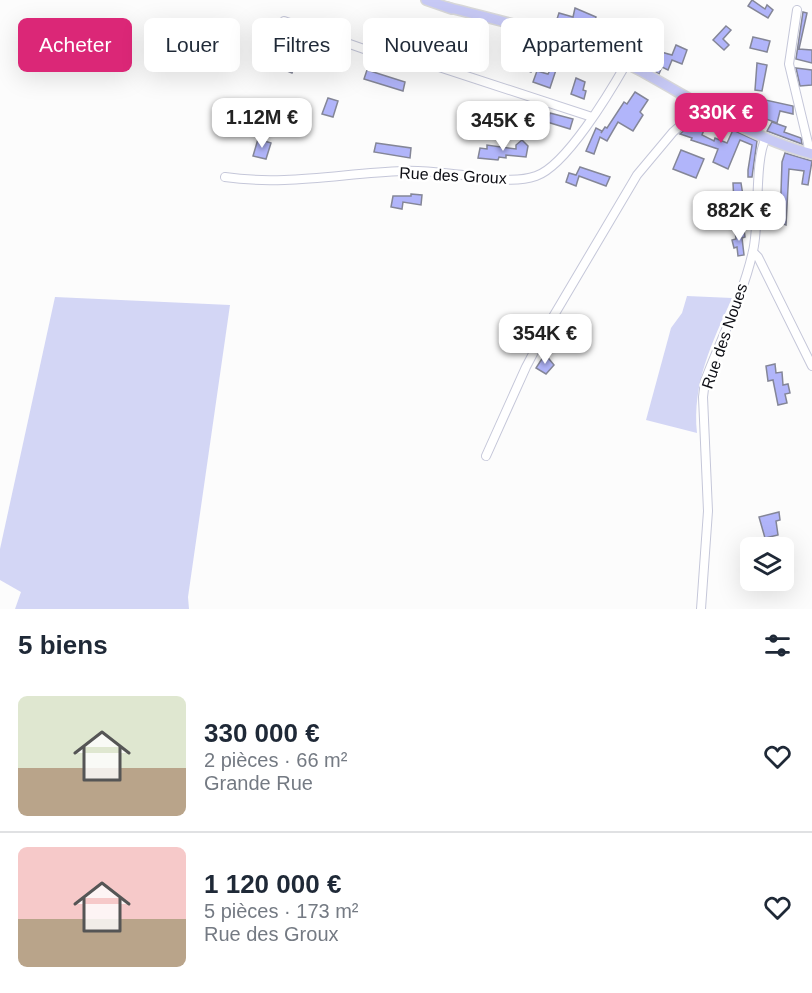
<!DOCTYPE html>
<html lang="fr">
<meta charset="utf-8">
<style>
:root{--surface:#fff;--page:#f2f2f3;--text:#1f2937;--muted:#747a83;--line:#e0e1e3;--accent:#db2777}
body{margin:0;font-family:Helvetica,sans-serif;background:var(--page);color:var(--text);height:100vh;display:flex;flex-direction:column;font-size:22px;white-space:nowrap}
*{box-sizing:border-box;margin:0}
p{font-size:20px;color:var(--muted)}
.icon{flex:none;width:33px;height:33px;fill:none;stroke:currentColor;stroke-width:2;stroke-linecap:round;stroke-linejoin:round}
.map{position:relative;height:609px;overflow:hidden}
.panel{display:flex;flex-direction:column;background:var(--surface);flex:1}
.panel>*{flex:none}
.guide{position:absolute;left:18px;top:18px;width:777px;height:54px;display:flex;gap:12px}
.fabs{position:absolute;left:740px;top:537px;display:grid;gap:12px}
.fabs a{display:grid;place-items:center;width:54px;height:54px;border-radius:9px;background:var(--surface);box-shadow:0 6px 24px #0002;font-size:30px}
.price{position:absolute;translate:-50% -51px;padding:0 14px;border-radius:12px;background:#fff;color:#222;font-size:20px;line-height:39px;filter:drop-shadow(0 2px 3px #0008)}
.price::after{content:'';position:absolute;left:50%;top:36px;width:18px;height:14px;margin-left:-9px;background:inherit;clip-path:polygon(0 0,100% 0,50% 100%)}
.price.selected{background:var(--accent);color:#fff}
ul{padding:0;list-style:none}
li{display:flex;align-items:center;gap:18px;height:150px;padding:0 18px}
li+li{border-top:2px solid var(--line)}
li span{display:grid;place-items:center;flex:none;width:168px;height:120px;border-radius:9px;color:#555}
li>.icon{margin-inline-start:auto}
span .icon{width:72px;height:72px;fill:#fffc;stroke-width:1}
li b{font-size:26px}
h2{display:flex;justify-content:space-between;align-items:center;height:72px;padding:0 18px;font-size:26px}
.tag{padding:0 21px;border-radius:9px;background:var(--surface);box-shadow:0 6px 24px #0002;font-size:21px;line-height:54px}
.tag.selected{background:var(--accent);color:#fff}
.map>svg:first-child{display:block}
</style>
<div class="map">
<svg width="812" height="609" viewBox="0 0 812 609">
<rect width="100%" height="100%" fill="#fcfcfc"/>
<g fill="#d3d6f5">
<path d="M 687,296 L 732,298 C 712,343 692,383 697,433 L 646,420 L 671,328 L 682,313 Z"/>
<path d="M 55,297 L 230,305 L 188,597 L 189,609 L 15,609 L 21,592 L 0,580 L 0,549 Z"/>
</g>
<g fill="#b1b5fa" stroke="#848697" stroke-width="1.5">
<path d="M 752,0 L 765,9 L 767,5 L 773,10 L 768,18 L 748,6 Z"/>
<path d="M 575,8 L 596,17 L 594,26 L 565,22 L 563,27 L 555,25 L 559,13 L 573,17 Z"/>
<path d="M 803,12 L 807,13 L 799,49 L 812,50 L 812,63 L 796,59 Z"/>
<path d="M 654,26 L 662,28 L 658,39 L 651,37 L 648,44 L 634,44 L 638,27 L 652,31 Z"/>
<path d="M 726,26 L 731,30 L 723,39 L 729,45 L 724,50 L 713,40 Z"/>
<path d="M 375,35 L 398,41 L 397,47 L 389,45 L 388,48 L 373,44 Z"/>
<path d="M 753,37 L 770,41 L 767,52 L 750,48 Z"/>
<path d="M 514,40 L 525,43 L 520,61 L 533,66 L 531,72 L 521,68 L 516,71 L 510,63 L 514,60 L 509,52 Z"/>
<path d="M 447,44 L 485,57 L 481,69 L 467,65 L 468,61 L 444,54 Z"/>
<path d="M 676,45 L 687,50 L 682,64 L 672,60 L 668,70 L 662,67 L 659,74 L 654,71 L 661,52 L 672,55 Z"/>
<path d="M 285,55 L 297,59 L 292,73 L 280,68 Z"/>
<path d="M 554,62 L 558,64 L 550,88 L 533,82 L 537,71 L 548,74 Z"/>
<path d="M 757,63 L 767,65 L 762,91 L 755,90 Z"/>
<path d="M 796,68 L 812,70 L 812,85 L 800,86 Z"/>
<path d="M 367,70 L 405,82 L 403,91 L 364,79 Z"/>
<path d="M 576,78 L 585,82 L 583,90 L 586,91 L 584,99 L 571,94 Z"/>
<path d="M 635,92 L 648,100 L 640,112 L 643,115 L 633,131 L 618,122 L 607,141 L 600,137 L 594,154 L 586,151 L 596,128 L 602,131 L 601,133 L 605,127 L 607,128 L 624,102 L 627,104 Z"/>
<path d="M 328,98 L 338,101 L 333,117 L 322,114 Z"/>
<path d="M 761,99 L 793,106 L 793,114 L 780,111 L 777,123 L 755,115 Z"/>
<path d="M 550,113 L 573,119 L 570,129 L 547,122 Z"/>
<path d="M 703,114 L 709,117 L 702,135 L 714,141 L 715,138 L 727,143 L 733,130 L 757,141 L 752,177 L 748,177 L 748,170 L 752,145 L 740,140 L 728,169 L 713,162 L 718,149 L 691,140 L 692,138 L 680,134 Z"/>
<path d="M 772,122 L 786,127 L 784,132 L 801,138 L 802,144 L 767,131 Z"/>
<path d="M 258,139 L 271,143 L 266,159 L 253,156 Z"/>
<path d="M 522,140 L 528,146 L 526,157 L 506,155 L 506,158 L 499,157 L 498,160 L 478,158 L 480,148 L 487,149 L 487,145 L 516,149 L 516,145 Z"/>
<path d="M 376,143 L 411,148 L 410,158 L 374,152 Z"/>
<path d="M 681,150 L 704,159 L 696,178 L 673,169 Z"/>
<path d="M 785,153 L 812,161 L 808,185 L 802,184 L 804,171 L 789,169 L 786,225 L 780,223 L 782,162 Z"/>
<path d="M 580,167 L 610,177 L 606,186 L 579,176 L 576,186 L 566,182 L 569,173 L 576,175 Z"/>
<path d="M 733,183 L 741,183 L 744,202 L 734,203 Z"/>
<path d="M 411,194 L 422,195 L 421,205 L 403,202 L 402,209 L 391,207 L 393,196 L 411,196 Z"/>
<path d="M 744,229 L 745,237 L 742,238 L 744,255 L 738,256 L 737,247 L 734,248 L 732,240 L 736,239 L 735,231 Z"/>
<path d="M 521,317 L 530,319 L 530,332 L 524,331 L 520,349 L 518,348 L 517,351 L 510,350 L 512,336 L 517,337 Z"/>
<path d="M 545,354 L 554,365 L 546,374 L 536,368 Z"/>
<path d="M 775,364 L 776,373 L 782,372 L 783,385 L 788,384 L 790,393 L 785,394 L 787,403 L 778,405 L 773,380 L 768,381 L 766,366 Z"/>
<path d="M 779,512 L 780,520 L 776,521 L 778,535 L 765,538 L 759,517 Z"/>
</g>
<g fill="none" stroke-linecap="round" stroke-linejoin="round">
<g stroke="#c5c7d9" stroke-width="10">
<g id="minor">
<path d="M 797,10 L 789,64 L 808,143 L 809,153"/>
<path d="M 284,21 L 384,56 L 439,67 L 592,117"/>
<path d="M 225,177 C 284,186 344,173 403,171 C 423,170 443,173 463,175 C 485,177 513,184 536,176 C 566,166 610,92 626,64"/>
<path d="M 753,252 L 758,257 L 812,366"/>
<path d="M 486,456 L 526,367 L 547,327 L 637,175 L 673,132 L 704,105"/>
<path d="M 701,609 L 708,511 L 703,397 L 705,381 C 721,338 743,296 753,251 C 760,222 754,159 766,138"/>
</g>
</g>
<g stroke="#d8d8d9" stroke-width="12">
<g id="major">
<path d="M 426,0 L 452,9"/>
<path d="M 447,7 C 511,24 580,38 639,70 C 694,100 750,138 812,154"/>
<path d="M 565,46 L 597,58"/>
</g>
</g>
<use href="#minor" stroke="#fff" stroke-width="8"/>
<use href="#major" stroke="#c7c9f5" stroke-width="9"/>
</g>
<g text-anchor="middle" stroke-width="5" stroke-linejoin="round" paint-order="stroke">
<g font-size="16" fill="#0d0e14" stroke="#fff">
<text transform="translate(453 175) rotate(3)" y="6">Rue des Groux</text>
<text transform="translate(724 336) rotate(-71)" y="6">Rue des Noues</text>
</g>
</g>
</svg>
<div class="fabs">
<a><svg class="icon" aria-label="layers" viewBox="0 0 24 24"><path d="M12 4l9 5-9 5-9-5zM3 14l9 5 9-5"/></svg></a>
</div>
<b class="price selected" style="left:721px;top:144px">330K €</b>
<b class="price" style="left:262px;top:149px">1.12M €</b>
<b class="price" style="left:503px;top:152px">345K €</b>
<b class="price" style="left:739px;top:242px">882K €</b>
<b class="price" style="left:545px;top:365px">354K €</b>
<div class="guide">
<a class="tag selected">Acheter</a>
<a class="tag">Louer</a>
<a class="tag">Filtres</a>
<a class="tag">Nouveau</a>
<a class="tag">Appartement</a>
</div>
</div>
<section class="panel">
<h2>5 biens<svg class="icon" aria-label="filters" viewBox="0 0 24 24"><path d="M4 7h16M4 17h16"/><circle cx="9" cy="7" r="2"/><circle cx="15" cy="17" r="2"/></svg></h2>
<ul>
<li><span style="background:linear-gradient(#dfe7d0 60%,#b9a48a 0)"><svg class="icon" aria-label="home" viewBox="0 0 24 24"><path d="M3 11l9-7 9 7M6 9v11h12V9"/></svg></span><div><b>330 000 €</b><p>2 pièces · 66 m²</p><p>Grande Rue</p></div><svg class="icon" aria-label="heart" viewBox="0 0 24 24"><path d="M12 20l-8-8c-3-5 5-10 8-4 3-6 11-1 8 4z"/></svg></li>
<li><span style="background:linear-gradient(#f6c9c9 60%,#b9a48a 0)"><svg class="icon" aria-label="home" viewBox="0 0 24 24"><path d="M3 11l9-7 9 7M6 9v11h12V9"/></svg></span><div><b>1 120 000 €</b><p>5 pièces · 173 m²</p><p>Rue des Groux</p></div><svg class="icon" aria-label="heart" viewBox="0 0 24 24"><path d="M12 20l-8-8c-3-5 5-10 8-4 3-6 11-1 8 4z"/></svg></li>
</ul>
</section>
